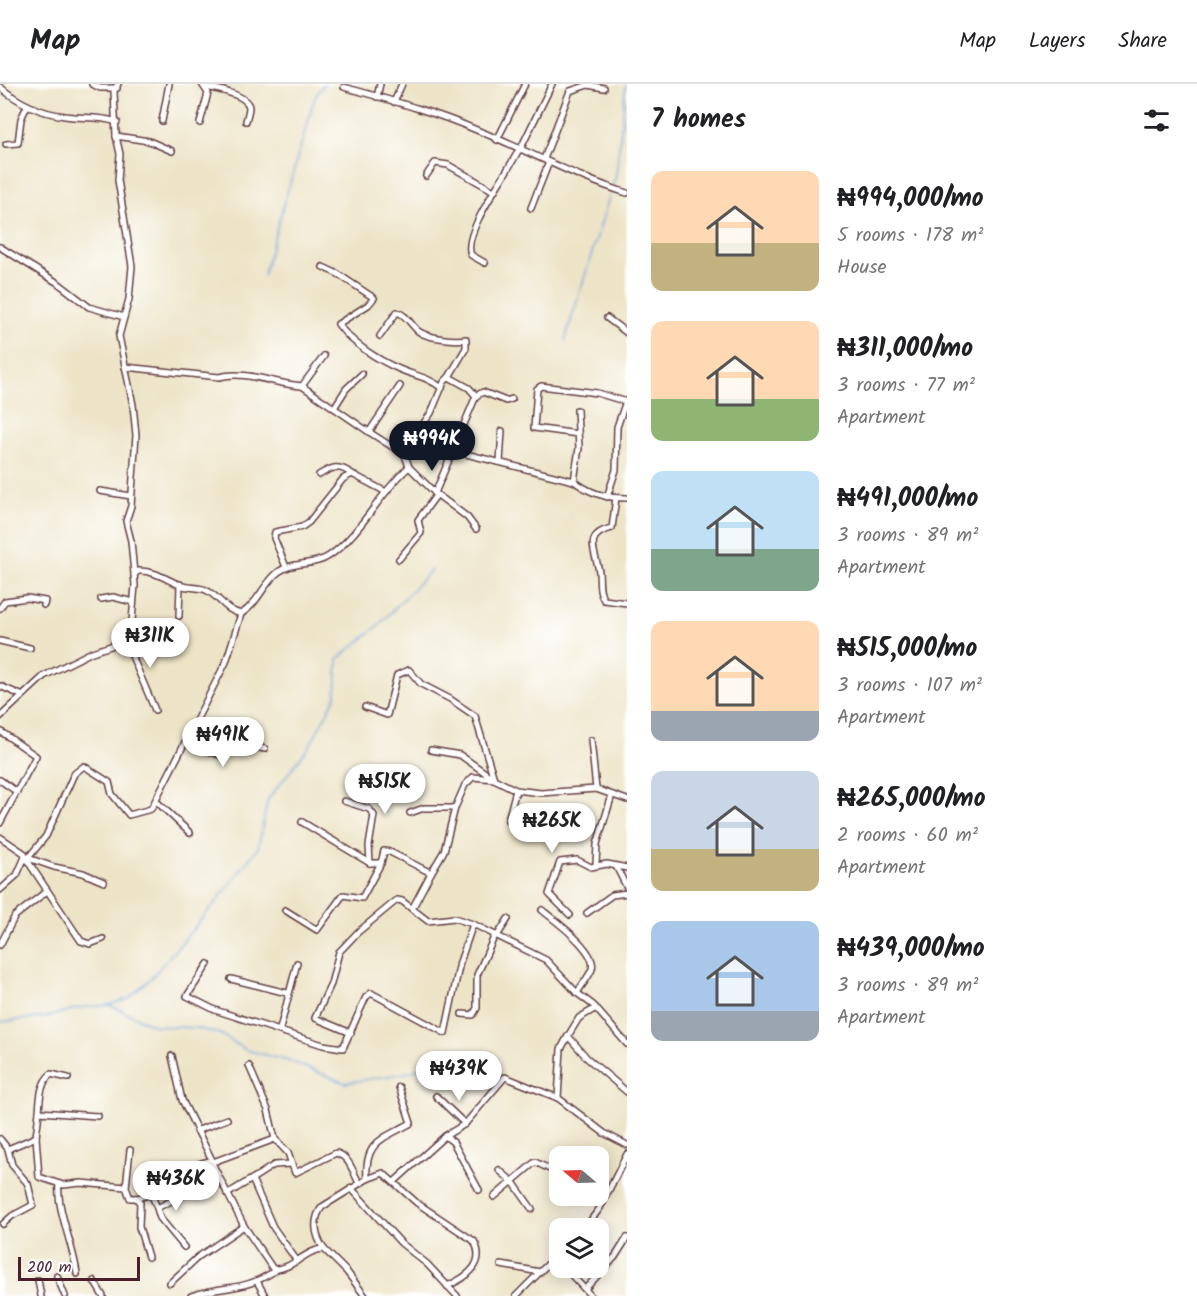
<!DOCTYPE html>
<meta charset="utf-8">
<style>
:root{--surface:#fff;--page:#f2f2f2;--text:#202124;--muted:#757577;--line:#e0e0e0;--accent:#111827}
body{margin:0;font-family:Kalam,sans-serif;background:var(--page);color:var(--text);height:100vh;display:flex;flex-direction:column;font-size:22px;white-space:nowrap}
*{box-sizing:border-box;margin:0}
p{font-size:20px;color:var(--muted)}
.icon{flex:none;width:33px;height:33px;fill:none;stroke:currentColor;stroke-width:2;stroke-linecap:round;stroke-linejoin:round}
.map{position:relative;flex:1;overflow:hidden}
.side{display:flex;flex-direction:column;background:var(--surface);width:570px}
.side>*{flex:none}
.needle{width:39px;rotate:289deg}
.fabs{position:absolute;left:549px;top:1062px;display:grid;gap:12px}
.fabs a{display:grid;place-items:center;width:60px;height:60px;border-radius:12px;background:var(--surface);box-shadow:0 3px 15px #0003;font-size:30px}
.scale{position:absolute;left:18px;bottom:15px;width:122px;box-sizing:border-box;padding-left:6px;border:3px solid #4a1f2b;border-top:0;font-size:16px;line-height:21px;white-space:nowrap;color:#4a1f2b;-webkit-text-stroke:4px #fff;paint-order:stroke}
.price{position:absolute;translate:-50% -51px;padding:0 14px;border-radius:21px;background:#fff;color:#222;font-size:20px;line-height:39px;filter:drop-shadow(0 2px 3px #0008)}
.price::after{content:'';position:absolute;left:50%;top:36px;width:18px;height:14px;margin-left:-9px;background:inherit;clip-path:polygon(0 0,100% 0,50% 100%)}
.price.selected{background:var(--accent);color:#fff}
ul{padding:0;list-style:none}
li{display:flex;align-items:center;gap:18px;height:150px;padding:0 24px}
li span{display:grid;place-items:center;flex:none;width:168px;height:120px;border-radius:12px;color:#555}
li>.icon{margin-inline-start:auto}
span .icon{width:72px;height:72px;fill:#fffc;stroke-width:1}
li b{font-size:26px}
h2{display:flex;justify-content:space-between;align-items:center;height:72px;padding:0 24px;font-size:26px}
header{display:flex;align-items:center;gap:36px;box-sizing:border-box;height:84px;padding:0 30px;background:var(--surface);border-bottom:2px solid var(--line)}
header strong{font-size:28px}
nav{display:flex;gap:33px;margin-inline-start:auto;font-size:21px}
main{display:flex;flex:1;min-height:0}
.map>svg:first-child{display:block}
</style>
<header>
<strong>Map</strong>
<nav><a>Map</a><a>Layers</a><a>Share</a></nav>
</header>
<main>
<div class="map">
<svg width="627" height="1212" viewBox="0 0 627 1212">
<rect width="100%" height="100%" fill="#fff"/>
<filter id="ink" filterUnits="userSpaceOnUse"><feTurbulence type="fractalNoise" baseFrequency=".0167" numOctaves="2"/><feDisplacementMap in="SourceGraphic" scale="12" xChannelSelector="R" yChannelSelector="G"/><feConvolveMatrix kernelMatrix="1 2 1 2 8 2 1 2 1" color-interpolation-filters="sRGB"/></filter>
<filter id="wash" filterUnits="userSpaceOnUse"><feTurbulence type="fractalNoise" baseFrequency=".008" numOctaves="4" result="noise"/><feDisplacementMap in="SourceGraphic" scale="24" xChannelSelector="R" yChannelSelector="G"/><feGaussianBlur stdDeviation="1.35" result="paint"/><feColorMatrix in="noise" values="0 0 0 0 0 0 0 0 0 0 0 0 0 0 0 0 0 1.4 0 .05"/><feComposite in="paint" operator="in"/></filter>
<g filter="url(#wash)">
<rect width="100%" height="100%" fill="#ede4c7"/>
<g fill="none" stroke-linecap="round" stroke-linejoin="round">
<g stroke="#70a4dd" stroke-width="1.5">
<path d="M 263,192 L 315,13 L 324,0"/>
<path d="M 565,256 L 616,91 L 626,0"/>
<path d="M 109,921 L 156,942 L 196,944 L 220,950 L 246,966 L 292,978 L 345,999 L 406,989 L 466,969"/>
<path d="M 0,938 L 48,933 L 78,924 L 109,921 L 128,915 L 151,894 L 213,822 L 258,764 L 268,715 L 309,663 L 336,612 L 338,575 L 377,543 L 432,485"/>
</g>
</g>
</g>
<g filter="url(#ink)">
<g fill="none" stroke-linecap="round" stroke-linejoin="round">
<g stroke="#623d42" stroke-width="8">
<g id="minor">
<path d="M 92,0 L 100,4 L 117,4"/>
<path d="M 0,3 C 19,19 40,29 65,32 C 84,35 97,31 117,38"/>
<path d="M 205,3 C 215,5 247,10 249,23 C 249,27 247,33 246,37"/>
<path d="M 344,3 C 390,16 435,28 479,47 C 529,67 575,93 627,109"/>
<path d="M 377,13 L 380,0"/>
<path d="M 394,18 L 402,0"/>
<path d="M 162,37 L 169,0"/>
<path d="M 200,39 L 208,9 L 202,0"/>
<path d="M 116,52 L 149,57 L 172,67"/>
<path d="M 497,56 L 525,0"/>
<path d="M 6,60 L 18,59 L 21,35 L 27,22"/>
<path d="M 520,66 L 552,0"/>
<path d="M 544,75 L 570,7 L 588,1 L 604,4"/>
<path d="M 426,92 L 435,79 L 448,81 L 494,107"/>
<path d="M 531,124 L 549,78"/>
<path d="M 0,163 L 58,199 L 89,223 L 124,233"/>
<path d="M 485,179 L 471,171 C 461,148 510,87 519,65"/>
<path d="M 323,183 L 338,190 L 374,214 L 368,221 L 338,240 C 351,259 378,276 399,285 C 417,293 424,291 442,304"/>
<path d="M 607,234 L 627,249"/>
<path d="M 380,252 L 397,228 C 407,231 411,241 418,247 C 427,254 454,257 466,255 L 466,264 L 449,293"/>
<path d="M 324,272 L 302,302 L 369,348"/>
<path d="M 125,283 L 219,293 C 247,286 273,300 302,302"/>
<path d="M 400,302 L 369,348 L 405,371"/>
<path d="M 334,324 L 346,305 L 362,290"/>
<path d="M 578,350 L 534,344 L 537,305 L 541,302 L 597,309 L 627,318"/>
<path d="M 454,367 L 574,397 C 591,410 606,414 627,414"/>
<path d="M 500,378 L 502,347"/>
<path d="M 409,383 L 405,371 L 410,358 L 431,329 L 444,298 L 449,293 L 469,304 L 476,312"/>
<path d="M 319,391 C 332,383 339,380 352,390"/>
<path d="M 574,397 L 579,364 L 577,326"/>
<path d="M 100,407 L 131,412"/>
<path d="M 607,413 L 616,386 L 617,343 L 626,317"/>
<path d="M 616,414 L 612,444 C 582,451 596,468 599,488 C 600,498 598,507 604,516 L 627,519"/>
<path d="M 399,475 L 421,449 L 418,436 L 435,413 L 435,409 L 467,433 L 476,445"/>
<path d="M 286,483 L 274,454 L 275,448 L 302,443 L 309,438 L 343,395 L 352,390 L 386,408"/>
<path d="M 134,491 L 138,487 C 155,486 168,497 183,502 C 190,504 199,503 206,506 C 220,513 224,526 241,530 C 257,520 261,505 274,492 C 288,476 314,483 329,472 C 362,449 379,409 409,383 L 435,409 L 476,312 L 483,308 L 506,317 L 512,315"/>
<path d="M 101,515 L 113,513 L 133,518"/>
<path d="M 0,524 L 5,517 L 27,514 L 45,517 L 44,521"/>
<path d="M 179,532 L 180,500"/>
<path d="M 0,557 L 30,564"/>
<path d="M 123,558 L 129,565 L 155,626"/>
<path d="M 0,602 L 21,611"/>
<path d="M 365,623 L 387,631 L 397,591 L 409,586 L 421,600 L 450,615 L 475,632 L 494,695 L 460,671 L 431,666"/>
<path d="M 0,633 L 44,592 L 92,568 L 123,558 L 131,549 L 135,501 L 131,457 L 126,437 L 131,422 L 136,351 L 133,321 L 119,252 L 129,215 L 132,182 L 118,96 L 120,70 L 116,52 L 114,7 L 118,0"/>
<path d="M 0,647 L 36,672 L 0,739"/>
<path d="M 591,656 L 596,705"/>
<path d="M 185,658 L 222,672 L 245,657 L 255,663 L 265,665"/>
<path d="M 0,696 L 17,708"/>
<path d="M 156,717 L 190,749"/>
<path d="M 344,717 L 369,725 L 374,731 L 369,762 L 370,779"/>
<path d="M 410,729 L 424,724 L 455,724 L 465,701 L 473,693 L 494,695 L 516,706 L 541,709 L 596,705 L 627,716"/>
<path d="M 508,736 L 516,706"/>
<path d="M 302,738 L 370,779 L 381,779"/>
<path d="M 0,753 L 24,769 L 25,773 L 54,783 L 83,789 L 104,798"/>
<path d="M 25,773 L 81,857 L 90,860 L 103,855"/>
<path d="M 28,774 L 46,752 L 74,690 L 84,682 L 109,698 L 112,710 L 129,731 L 151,725 L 226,578 L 241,530"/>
<path d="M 596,780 L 597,760 L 612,711"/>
<path d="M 616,782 L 627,804"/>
<path d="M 431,789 L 444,767 L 455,724"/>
<path d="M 0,806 L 17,791 L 25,773"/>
<path d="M 285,826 L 317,846 L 343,811 L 362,814 L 381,779 L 384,767 L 390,768 L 431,789 L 412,825"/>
<path d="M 542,826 C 554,836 598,867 592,885 C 589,893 581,902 577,909"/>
<path d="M 587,829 L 612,811 L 627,809"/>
<path d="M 570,831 L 549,810 L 560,778 L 577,776 L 591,783 L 607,780 L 627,784"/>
<path d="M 497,852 L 508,835"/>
<path d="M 0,861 L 15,832 L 47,807"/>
<path d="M 208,880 L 187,912 L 215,926 L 323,961 L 343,964 L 366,913 L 371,909 L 445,949 L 460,878 L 473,840 L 546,876 L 577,909 L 593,921 L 627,960"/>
<path d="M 231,895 L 287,909"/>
<path d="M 462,930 L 473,931 L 477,924 L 477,891 L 495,851"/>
<path d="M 280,945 L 297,879"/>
<path d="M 351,949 L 315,934 L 331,900 L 339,868 L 358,848 L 397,816 L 402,817 L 428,837 L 454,834 L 473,840"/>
<path d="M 568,952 L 579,934 L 596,924"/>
<path d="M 172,972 L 182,1016 L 213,1078 L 275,1055"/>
<path d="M 249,982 L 268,1026 L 275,1055 L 288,1069 L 295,1089 L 336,1069 C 349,1072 353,1088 359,1099"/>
<path d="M 436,1012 L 465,1040"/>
<path d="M 558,1014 L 561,965 L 568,952 L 587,974 L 627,1008"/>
<path d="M 39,1028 C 40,1015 40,999 51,990 L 68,994"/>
<path d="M 98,1032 L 39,1028 L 36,1053 L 39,1093 L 63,1101 L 81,1099 L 126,1103 L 130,1114 C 161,1116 181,1080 211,1077 L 244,1142 L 273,1185 C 291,1187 306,1165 324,1165 L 347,1188 L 365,1212"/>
<path d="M 196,1047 L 227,1035"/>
<path d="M 445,1052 L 453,1058 L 479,1106"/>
<path d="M 0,1055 L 8,1065 L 12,1081 L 28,1100 L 33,1121 L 12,1132 L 3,1140"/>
<path d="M 8,1065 L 36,1053"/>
<path d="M 499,1086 L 513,1098 L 532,1125"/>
<path d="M 252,1095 L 274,1081 L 291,1080"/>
<path d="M 367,1095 C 364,1057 383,1055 411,1039 L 399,1003"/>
<path d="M 394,1098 L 445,1052 L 465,1040 L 505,993 L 558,1014 L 604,1049 L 627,1061"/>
<path d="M 59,1100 C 56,1124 74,1163 77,1190"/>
<path d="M 126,1103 L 130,1066"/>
<path d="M 351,1104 L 401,1159 L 427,1180 L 457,1212"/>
<path d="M 151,1109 L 157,1124 L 211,1097 L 219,1096"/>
<path d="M 227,1110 L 252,1095 L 273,1143 L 297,1177"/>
<path d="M 592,1112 L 603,1119"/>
<path d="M 494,1113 L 535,1078 L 560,1090"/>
<path d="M 136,1114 L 140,1119 L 139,1143 L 148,1173"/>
<path d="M 157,1124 L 160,1134 L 184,1163"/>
<path d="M 585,1144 L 600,1124 L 627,1070"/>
<path d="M 324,1165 C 315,1152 312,1136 322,1123 L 367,1095 L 383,1089 L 417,1119 L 474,1157 C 487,1180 466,1194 447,1202"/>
<path d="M 501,1181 L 540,1188"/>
<path d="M 565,1184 L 591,1212"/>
<path d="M 57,1192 L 65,1212"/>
<path d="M 38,1196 L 41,1212"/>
<path d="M 94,1197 L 103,1212"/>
<path d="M 170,1199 L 198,1173 L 244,1142"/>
<path d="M 258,1199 L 265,1212"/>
<path d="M 585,1205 L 615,1173 L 627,1154"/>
<path d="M 191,1212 C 226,1200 242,1209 276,1186"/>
<path d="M 516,1212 L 560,1168"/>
</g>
</g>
<use href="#minor" stroke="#fff" stroke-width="5"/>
</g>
</g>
</svg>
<div class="fabs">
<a><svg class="needle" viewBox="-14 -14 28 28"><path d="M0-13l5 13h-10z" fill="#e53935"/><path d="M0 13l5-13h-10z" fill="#757577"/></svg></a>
<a><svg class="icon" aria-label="layers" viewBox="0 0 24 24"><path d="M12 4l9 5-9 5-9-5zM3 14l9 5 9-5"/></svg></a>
</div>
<div class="scale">200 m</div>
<b class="price selected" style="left:432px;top:388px">₦994K</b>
<b class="price" style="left:150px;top:585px">₦311K</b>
<b class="price" style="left:223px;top:684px">₦491K</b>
<b class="price" style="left:385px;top:731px">₦515K</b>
<b class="price" style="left:552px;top:770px">₦265K</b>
<b class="price" style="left:459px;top:1018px">₦439K</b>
<b class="price" style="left:176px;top:1128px">₦436K</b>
</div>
<section class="side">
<h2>7 homes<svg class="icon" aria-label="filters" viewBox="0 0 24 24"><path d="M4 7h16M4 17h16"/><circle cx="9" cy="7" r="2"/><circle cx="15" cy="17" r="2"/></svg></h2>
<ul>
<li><span style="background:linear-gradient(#ffd9b3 60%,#c2b280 0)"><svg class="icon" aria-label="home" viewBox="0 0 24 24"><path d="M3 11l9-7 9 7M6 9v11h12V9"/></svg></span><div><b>₦994,000/mo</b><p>5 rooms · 178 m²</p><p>House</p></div></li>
<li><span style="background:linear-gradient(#ffd9b3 65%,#8fb573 0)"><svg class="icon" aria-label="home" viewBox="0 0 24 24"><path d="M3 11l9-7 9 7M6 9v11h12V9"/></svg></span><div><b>₦311,000/mo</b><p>3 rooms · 77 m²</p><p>Apartment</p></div></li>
<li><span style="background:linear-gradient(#bfe0f5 65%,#7fa58c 0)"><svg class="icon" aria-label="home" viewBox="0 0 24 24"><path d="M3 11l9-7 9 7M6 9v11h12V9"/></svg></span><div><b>₦491,000/mo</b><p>3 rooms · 89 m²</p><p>Apartment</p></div></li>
<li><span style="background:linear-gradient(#ffd9b3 75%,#9aa5b1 0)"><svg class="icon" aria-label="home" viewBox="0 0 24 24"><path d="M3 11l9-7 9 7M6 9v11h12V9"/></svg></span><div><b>₦515,000/mo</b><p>3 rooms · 107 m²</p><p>Apartment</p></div></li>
<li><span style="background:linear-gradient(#c9d6e8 65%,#c2b280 0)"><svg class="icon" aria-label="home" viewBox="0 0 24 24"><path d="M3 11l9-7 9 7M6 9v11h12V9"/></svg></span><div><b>₦265,000/mo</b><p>2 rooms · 60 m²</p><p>Apartment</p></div></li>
<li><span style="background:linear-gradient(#a9c7e8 75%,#9aa5b1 0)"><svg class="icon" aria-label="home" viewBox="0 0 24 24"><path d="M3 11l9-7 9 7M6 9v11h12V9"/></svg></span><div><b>₦439,000/mo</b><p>3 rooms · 89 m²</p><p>Apartment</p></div></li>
</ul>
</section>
</main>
